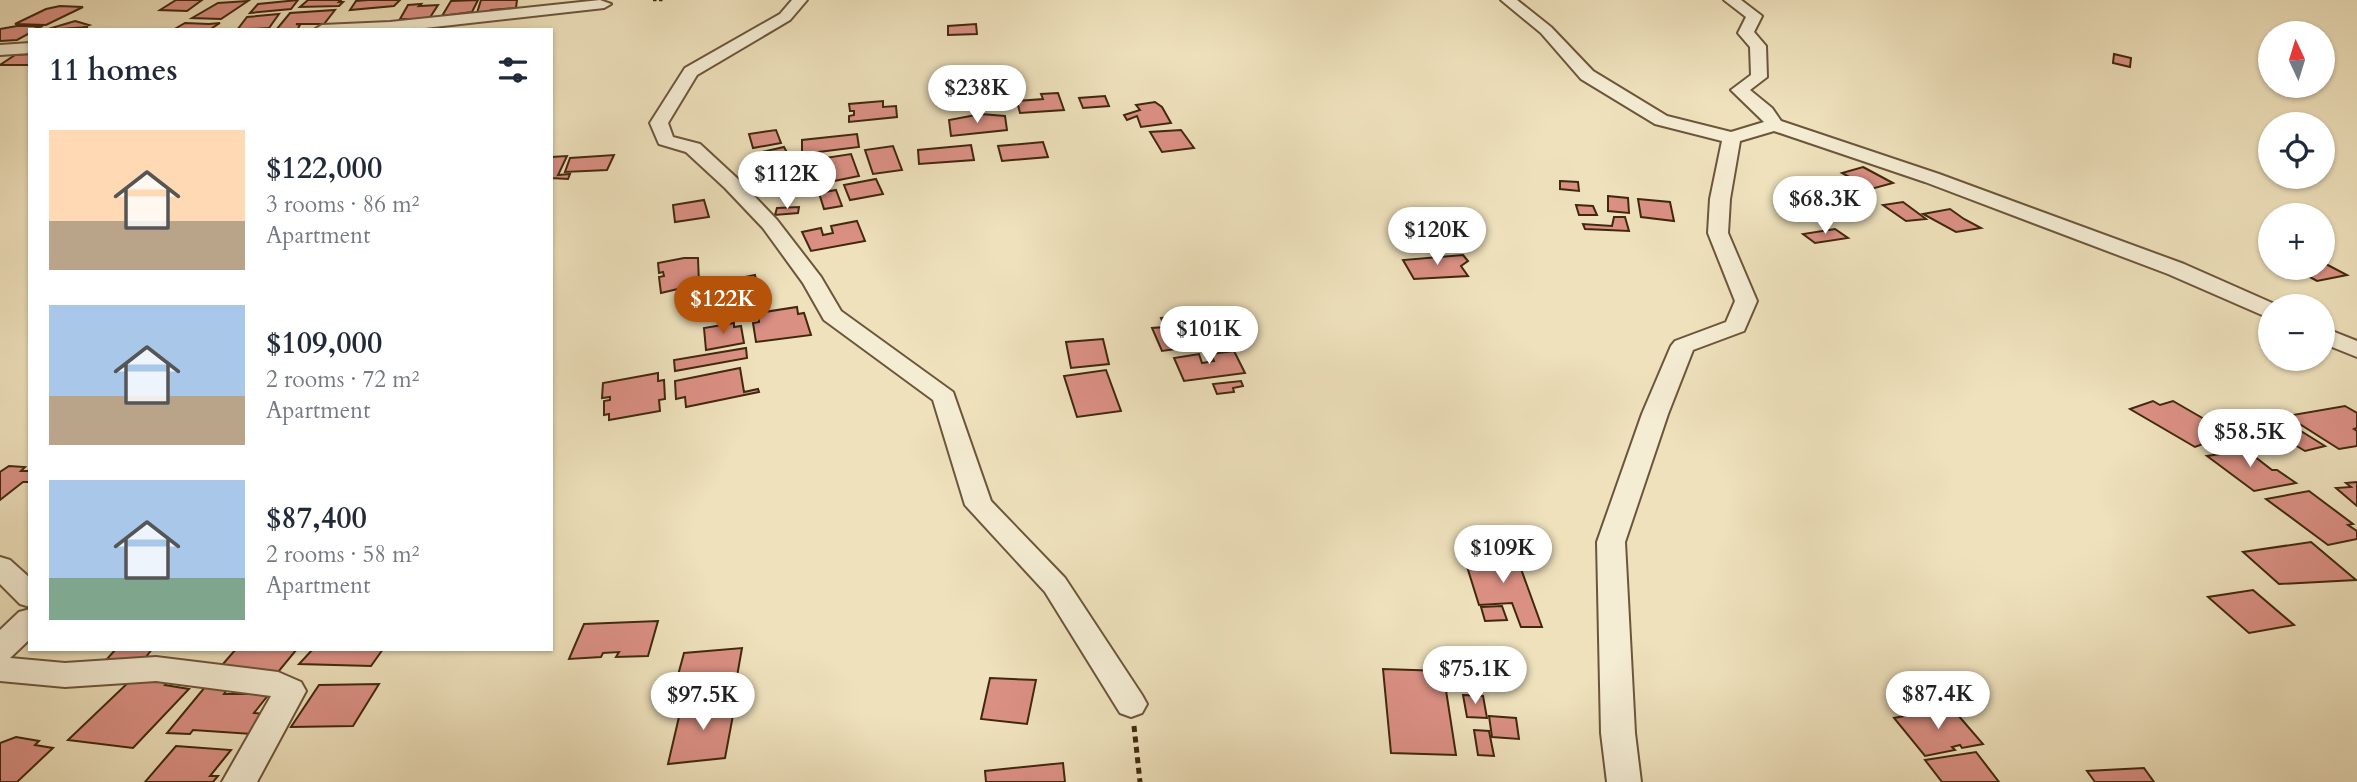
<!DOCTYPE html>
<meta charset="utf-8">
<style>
:root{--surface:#fff;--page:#f6f6f7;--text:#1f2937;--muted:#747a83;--accent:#b45309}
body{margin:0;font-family:Cardo,serif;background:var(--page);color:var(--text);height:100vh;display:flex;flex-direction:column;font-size:26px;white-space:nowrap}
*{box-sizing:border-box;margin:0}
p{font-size:23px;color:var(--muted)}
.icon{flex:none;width:38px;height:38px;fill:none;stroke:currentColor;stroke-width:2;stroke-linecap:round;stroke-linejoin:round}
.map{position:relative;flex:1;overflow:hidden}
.details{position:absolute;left:28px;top:28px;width:525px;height:623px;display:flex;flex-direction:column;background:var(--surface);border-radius:0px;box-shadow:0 2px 5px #0004}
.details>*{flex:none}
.needle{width:46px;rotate:356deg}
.buttons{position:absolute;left:2258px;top:21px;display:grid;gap:14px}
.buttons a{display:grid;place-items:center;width:77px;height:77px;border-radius:50%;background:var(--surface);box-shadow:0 2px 5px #0004;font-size:35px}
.price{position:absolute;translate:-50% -60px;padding:0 16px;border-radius:24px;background:#fff;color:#222;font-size:23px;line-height:46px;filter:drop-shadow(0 2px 4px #0008)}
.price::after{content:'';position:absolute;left:50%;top:42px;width:21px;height:16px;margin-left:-10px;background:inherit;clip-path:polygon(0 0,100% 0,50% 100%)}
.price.on{background:var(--accent);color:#fff}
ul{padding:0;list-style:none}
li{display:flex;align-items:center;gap:21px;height:175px;padding:0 21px}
li span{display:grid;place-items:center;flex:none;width:196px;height:140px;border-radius:0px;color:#555}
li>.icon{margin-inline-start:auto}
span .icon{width:84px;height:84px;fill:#fffc;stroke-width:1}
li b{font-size:30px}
h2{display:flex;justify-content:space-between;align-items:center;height:84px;padding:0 21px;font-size:30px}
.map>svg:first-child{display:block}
</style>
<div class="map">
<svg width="2357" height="782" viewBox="0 0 2357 782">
<rect width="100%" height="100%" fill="#eee1bc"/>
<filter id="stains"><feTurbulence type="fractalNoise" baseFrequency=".00286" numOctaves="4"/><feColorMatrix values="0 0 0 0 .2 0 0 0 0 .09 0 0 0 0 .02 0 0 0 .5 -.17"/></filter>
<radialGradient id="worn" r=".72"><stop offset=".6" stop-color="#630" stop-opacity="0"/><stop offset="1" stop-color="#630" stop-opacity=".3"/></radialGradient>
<g fill="#db9084" stroke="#40280e" stroke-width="2">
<path d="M 176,0 L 202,0 L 187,11 L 160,10 Z"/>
<path d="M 298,0 L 291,9 L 250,13 L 258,4 Z"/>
<path d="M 308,0 L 341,0 L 339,2 L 343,2 L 339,6 L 300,7 Z"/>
<path d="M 368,0 L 400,0 L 394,6 L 350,10 L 356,1 Z"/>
<path d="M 478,0 L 472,12 L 442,16 L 451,1 Z"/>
<path d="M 481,0 L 517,0 L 516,8 L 491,10 L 490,15 L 476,16 Z"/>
<path d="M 248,1 L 221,19 L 192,18 L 218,3 Z"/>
<path d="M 421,4 L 419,6 L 438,5 L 429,19 L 400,19 L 408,5 Z"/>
<path d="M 60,6 L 83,7 L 46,25 L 15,24 L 46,9 Z"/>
<path d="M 335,10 L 324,24 L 296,24 L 300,25 L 297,30 L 276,30 L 290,13 Z"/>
<path d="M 279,14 L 269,28 L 237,30 L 247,17 Z"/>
<path d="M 75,21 L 89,25 L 83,27 L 88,27 L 45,30 Z"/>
<path d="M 185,23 L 209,24 L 220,23 L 209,30 L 173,30 Z"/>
<path d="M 976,24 L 977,34 L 948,35 L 948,26 Z"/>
<path d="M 17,26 L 43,26 L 30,30 L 30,33 L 17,40 L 0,41 L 0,29 Z"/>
<path d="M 30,54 L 30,65 L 0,65 L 15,55 Z"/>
<path d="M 2114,54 L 2131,58 L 2130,67 L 2113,63 Z"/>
<path d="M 1058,93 L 1064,110 L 1020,113 L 1017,101 L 1043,99 L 1041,94 Z"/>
<path d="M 1105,96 L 1109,106 L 1083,108 L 1079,98 Z"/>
<path d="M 883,101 L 883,107 L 896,106 L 897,117 L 849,122 L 849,116 L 854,115 L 854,111 L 850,111 L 849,104 Z"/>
<path d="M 1155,102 L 1162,107 L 1171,123 L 1141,127 L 1137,116 L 1127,120 L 1124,115 L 1140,110 L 1136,105 Z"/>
<path d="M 981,114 L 1005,116 L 1007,130 L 951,136 L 949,120 Z"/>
<path d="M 776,130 L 781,143 L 753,148 L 749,134 Z"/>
<path d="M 1181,130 L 1194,148 L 1162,152 L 1150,132 Z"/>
<path d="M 857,134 L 859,147 L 802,154 L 802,140 Z"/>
<path d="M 1043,142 L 1048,157 L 1002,161 L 998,146 Z"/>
<path d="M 971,145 L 974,160 L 919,164 L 918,150 Z"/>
<path d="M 893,146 L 902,170 L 873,174 L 865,150 Z"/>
<path d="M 784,147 L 791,160 L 759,167 L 753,154 Z"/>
<path d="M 851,154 L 859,176 L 819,184 L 812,160 Z"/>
<path d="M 614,155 L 607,170 L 565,172 L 570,158 Z"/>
<path d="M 567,156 L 558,175 L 570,174 L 568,179 L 551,178 L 551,157 Z"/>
<path d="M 793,163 L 805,186 L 765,194 L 761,188 L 768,187 L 759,170 Z"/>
<path d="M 1863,167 L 1893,183 L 1871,189 L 1842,173 Z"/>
<path d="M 876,179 L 883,194 L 850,200 L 844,185 Z"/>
<path d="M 1560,181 L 1578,182 L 1579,191 L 1560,189 Z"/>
<path d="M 836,190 L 842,206 L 824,209 L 819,193 Z"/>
<path d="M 1608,196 L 1628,198 L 1629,213 L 1608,211 Z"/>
<path d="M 1638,199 L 1670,202 L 1674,221 L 1641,217 Z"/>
<path d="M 704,200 L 709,217 L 675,222 L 673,205 Z"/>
<path d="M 1903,202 L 1926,219 L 1906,221 L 1883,205 Z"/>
<path d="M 1576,205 L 1593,206 L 1597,215 L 1579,215 Z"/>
<path d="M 799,207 L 798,213 L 775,215 L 777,208 Z"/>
<path d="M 1950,209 L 1964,219 L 1981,228 L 1956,232 L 1923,214 Z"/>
<path d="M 1614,217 L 1625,217 L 1629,231 L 1585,229 L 1583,224 L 1612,226 Z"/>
<path d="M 857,221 L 865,241 L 811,251 L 802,232 L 821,228 L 823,235 L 833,233 L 831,226 Z"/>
<path d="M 1835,229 L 1848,238 L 1815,243 L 1803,234 Z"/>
<path d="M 1463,255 L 1468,261 L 1461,266 L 1468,276 L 1414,279 L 1403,260 Z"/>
<path d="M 684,258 L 698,258 L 699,284 L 661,293 L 659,277 L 664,276 L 663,272 L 659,273 L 658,263 Z"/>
<path d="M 2322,262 L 2347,275 L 2317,281 L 2293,268 L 2322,268 Z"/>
<path d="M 755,275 L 759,294 L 719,301 L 716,283 Z"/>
<path d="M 797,307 L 798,314 L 804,313 L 811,335 L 756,342 L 753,323 L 759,322 L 758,313 Z"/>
<path d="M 1188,314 L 1192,323 L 1207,321 L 1213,335 L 1208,336 L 1212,344 L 1162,351 L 1152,328 L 1165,327 L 1161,318 Z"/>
<path d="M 734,323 L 734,327 L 741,326 L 744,343 L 706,350 L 704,328 Z"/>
<path d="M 1103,339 L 1109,364 L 1071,368 L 1066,342 Z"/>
<path d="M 746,348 L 747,358 L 675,371 L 674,360 Z"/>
<path d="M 1234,351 L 1245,373 L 1184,381 L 1174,358 L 1199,354 L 1202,363 L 1214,361 L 1211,354 Z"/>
<path d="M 740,368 L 744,392 L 758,389 L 759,392 L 686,407 L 685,397 L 676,399 L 675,381 Z"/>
<path d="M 1106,370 L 1121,411 L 1077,417 L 1064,376 Z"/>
<path d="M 658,373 L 658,381 L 664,380 L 665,399 L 659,400 L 660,411 L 609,420 L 609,414 L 604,415 L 604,401 L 610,400 L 610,397 L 602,398 L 603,383 Z"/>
<path d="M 1241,381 L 1243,386 L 1233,388 L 1234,392 L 1217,394 L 1213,384 Z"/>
<path d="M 2153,401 L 2160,405 L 2173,401 L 2230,434 L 2195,447 L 2130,409 Z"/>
<path d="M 2345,406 L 2357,413 L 2357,428 L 2354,429 L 2357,431 L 2357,446 L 2339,449 L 2287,416 Z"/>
<path d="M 2288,423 L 2325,446 L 2305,451 L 2290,442 L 2277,445 L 2255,430 Z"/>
<path d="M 2241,446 L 2272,470 L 2277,470 L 2296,483 L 2254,491 L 2207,456 L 2221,454 L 2217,451 Z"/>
<path d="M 9,466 L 25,467 L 21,471 L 30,471 L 30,482 L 23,482 L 0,500 L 0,472 Z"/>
<path d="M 2357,482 L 2357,506 L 2336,488 L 2351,487 L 2346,483 Z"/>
<path d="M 2309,491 L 2353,524 L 2348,525 L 2357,531 L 2357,539 L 2328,545 L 2266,499 Z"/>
<path d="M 2311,542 L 2356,580 L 2279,584 L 2243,552 Z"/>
<path d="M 1493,551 L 1495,555 L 1516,555 L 1542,627 L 1521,627 L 1512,603 L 1479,605 L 1464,557 L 1482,556 L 1482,552 Z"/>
<path d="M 2253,590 L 2294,625 L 2249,633 L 2208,597 Z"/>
<path d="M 1502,606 L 1507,620 L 1485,621 L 1481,607 Z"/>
<path d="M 658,621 L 648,656 L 616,657 L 619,652 L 603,653 L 601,657 L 569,659 L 584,624 Z"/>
<path d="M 742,648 L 736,682 L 674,690 L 684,653 Z"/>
<path d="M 116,649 L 152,649 L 143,661 L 106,660 Z"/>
<path d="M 236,649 L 297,649 L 274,677 L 216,672 Z"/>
<path d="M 313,649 L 383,649 L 371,666 L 299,664 Z"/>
<path d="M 1383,669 L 1443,671 L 1456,755 L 1391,753 Z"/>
<path d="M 134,677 L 170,680 L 165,685 L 189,689 L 133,748 L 68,740 Z"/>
<path d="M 990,678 L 1036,680 L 1027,724 L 981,719 Z"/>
<path d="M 379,684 L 353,726 L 291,727 L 319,685 Z"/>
<path d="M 205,687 L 228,688 L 224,694 L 269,694 L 254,713 L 267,714 L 252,734 L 193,730 L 190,734 L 167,733 Z"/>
<path d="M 1463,695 L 1483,696 L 1487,718 L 1467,717 Z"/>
<path d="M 736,699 L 725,758 L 668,764 L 682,704 Z"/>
<path d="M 1951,707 L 1983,744 L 1962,748 L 1960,745 L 1952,747 L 1955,750 L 1925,756 L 1894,718 Z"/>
<path d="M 1489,716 L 1516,718 L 1519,739 L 1492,737 Z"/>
<path d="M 1474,730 L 1489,731 L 1494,756 L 1478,755 Z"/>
<path d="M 16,737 L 39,741 L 35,745 L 53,748 L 17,782 L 0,782 L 0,743 Z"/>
<path d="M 176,746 L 231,750 L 210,776 L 218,776 L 213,782 L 145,782 Z"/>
<path d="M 1976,752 L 1999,782 L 1942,782 L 1925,760 Z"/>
<path d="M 1063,763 L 1065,782 L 986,782 L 985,771 Z"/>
<path d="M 2144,768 L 2154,782 L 2095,782 L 2087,771 Z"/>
</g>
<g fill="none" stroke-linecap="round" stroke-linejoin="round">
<g stroke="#6c563a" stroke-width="4">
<g id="minor">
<path d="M 600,0 L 611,4 L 604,8 L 407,30 L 314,30 L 322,25 L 390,22 Z"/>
<path d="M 792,0 L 807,0 L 790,20 L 697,75 L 668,123 L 673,137 L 700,144 L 739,180 L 777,220 L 821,277 L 841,311 L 953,392 L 991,501 L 1065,578 L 1142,695 L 1147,704 L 1142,713 L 1131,717 L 1120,713 L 1045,592 L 965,505 L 933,400 L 824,320 L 803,283 L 763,228 L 725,188 L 686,152 L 659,144 L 650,123 L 685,68 L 780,14 Z"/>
<path d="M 1501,0 L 1517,0 L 1551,27 L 1593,71 L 1667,116 L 1731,132 L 1764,122 L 1731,90 L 1751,75 L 1750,47 L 1738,33 L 1746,17 L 1724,0 L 1741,0 L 1762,16 L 1754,32 L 1766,46 L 1767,77 L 1750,90 L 1772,108 L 1781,121 L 1939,174 L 2184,264 L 2279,306 L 2270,306 L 2270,317 L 2262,315 L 2168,274 L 1925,182 L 1774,131 L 1740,141 L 1730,199 L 1728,233 L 1757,301 L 1744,331 L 1693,350 L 1668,414 L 1625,542 L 1635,733 L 1641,782 L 1607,782 L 1601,733 L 1597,542 L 1642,414 L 1671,346 L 1675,341 L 1726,322 L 1735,301 L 1708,233 L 1710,199 L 1722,141 L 1655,124 L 1581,79 L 1541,33 Z"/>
<path d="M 30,43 L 30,53 L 0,55 L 0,45 Z"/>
<path d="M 2322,327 L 2357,341 L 2357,357 L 2322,343 Z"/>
<path d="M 0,557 L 10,560 L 30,578 L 30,607 L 20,604 L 0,584 Z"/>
<path d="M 30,609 L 30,639 L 10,658 L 65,663 L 156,657 L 278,672 L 301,682 L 306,691 L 257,782 L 222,782 L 271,696 L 156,681 L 65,687 L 0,681 L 0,630 L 19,612 Z"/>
</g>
</g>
<path stroke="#40280e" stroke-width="2.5" stroke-dasharray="3.5 2.5" stroke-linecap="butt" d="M 653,0 L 663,0"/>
<path stroke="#40280e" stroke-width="5" stroke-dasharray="6 4.5" stroke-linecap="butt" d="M 1134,726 L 1140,782"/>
<use href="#minor" fill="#f4ecd3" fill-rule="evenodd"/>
</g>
<rect width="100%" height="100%" filter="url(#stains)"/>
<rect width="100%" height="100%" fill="url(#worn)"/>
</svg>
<div class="buttons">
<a><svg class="needle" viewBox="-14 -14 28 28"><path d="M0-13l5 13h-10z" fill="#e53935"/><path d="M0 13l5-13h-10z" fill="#747a83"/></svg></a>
<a><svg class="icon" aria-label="locate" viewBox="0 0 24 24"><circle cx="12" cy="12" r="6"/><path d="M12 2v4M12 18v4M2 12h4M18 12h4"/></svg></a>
<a>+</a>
<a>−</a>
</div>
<b class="price" style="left:977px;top:125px">$238K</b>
<b class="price" style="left:787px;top:211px">$112K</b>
<b class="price" style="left:1825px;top:236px">$68.3K</b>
<b class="price" style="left:1437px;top:267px">$120K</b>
<b class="price on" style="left:723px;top:336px">$122K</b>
<b class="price" style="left:1209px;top:366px">$101K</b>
<b class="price" style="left:2250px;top:469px">$58.5K</b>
<b class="price" style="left:1503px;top:585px">$109K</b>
<b class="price" style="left:1475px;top:706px">$75.1K</b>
<b class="price" style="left:1938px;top:731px">$87.4K</b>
<b class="price" style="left:703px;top:732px">$97.5K</b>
<section class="details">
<h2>11 homes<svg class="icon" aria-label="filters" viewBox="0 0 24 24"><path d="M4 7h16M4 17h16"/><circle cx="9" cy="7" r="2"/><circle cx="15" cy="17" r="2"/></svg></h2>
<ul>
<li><span style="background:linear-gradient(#ffd9b3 65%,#b9a48a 0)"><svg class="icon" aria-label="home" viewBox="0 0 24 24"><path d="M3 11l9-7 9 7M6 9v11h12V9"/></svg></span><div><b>$122,000</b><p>3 rooms · 86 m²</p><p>Apartment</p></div></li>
<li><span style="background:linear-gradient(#a9c7e8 65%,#b9a48a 0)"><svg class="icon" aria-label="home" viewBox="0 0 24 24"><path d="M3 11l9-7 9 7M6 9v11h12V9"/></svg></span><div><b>$109,000</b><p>2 rooms · 72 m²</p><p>Apartment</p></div></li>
<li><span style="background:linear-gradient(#a9c7e8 70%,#7fa58c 0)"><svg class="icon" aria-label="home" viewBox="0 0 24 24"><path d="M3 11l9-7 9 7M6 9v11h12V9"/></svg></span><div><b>$87,400</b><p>2 rooms · 58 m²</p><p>Apartment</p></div></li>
</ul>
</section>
</div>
